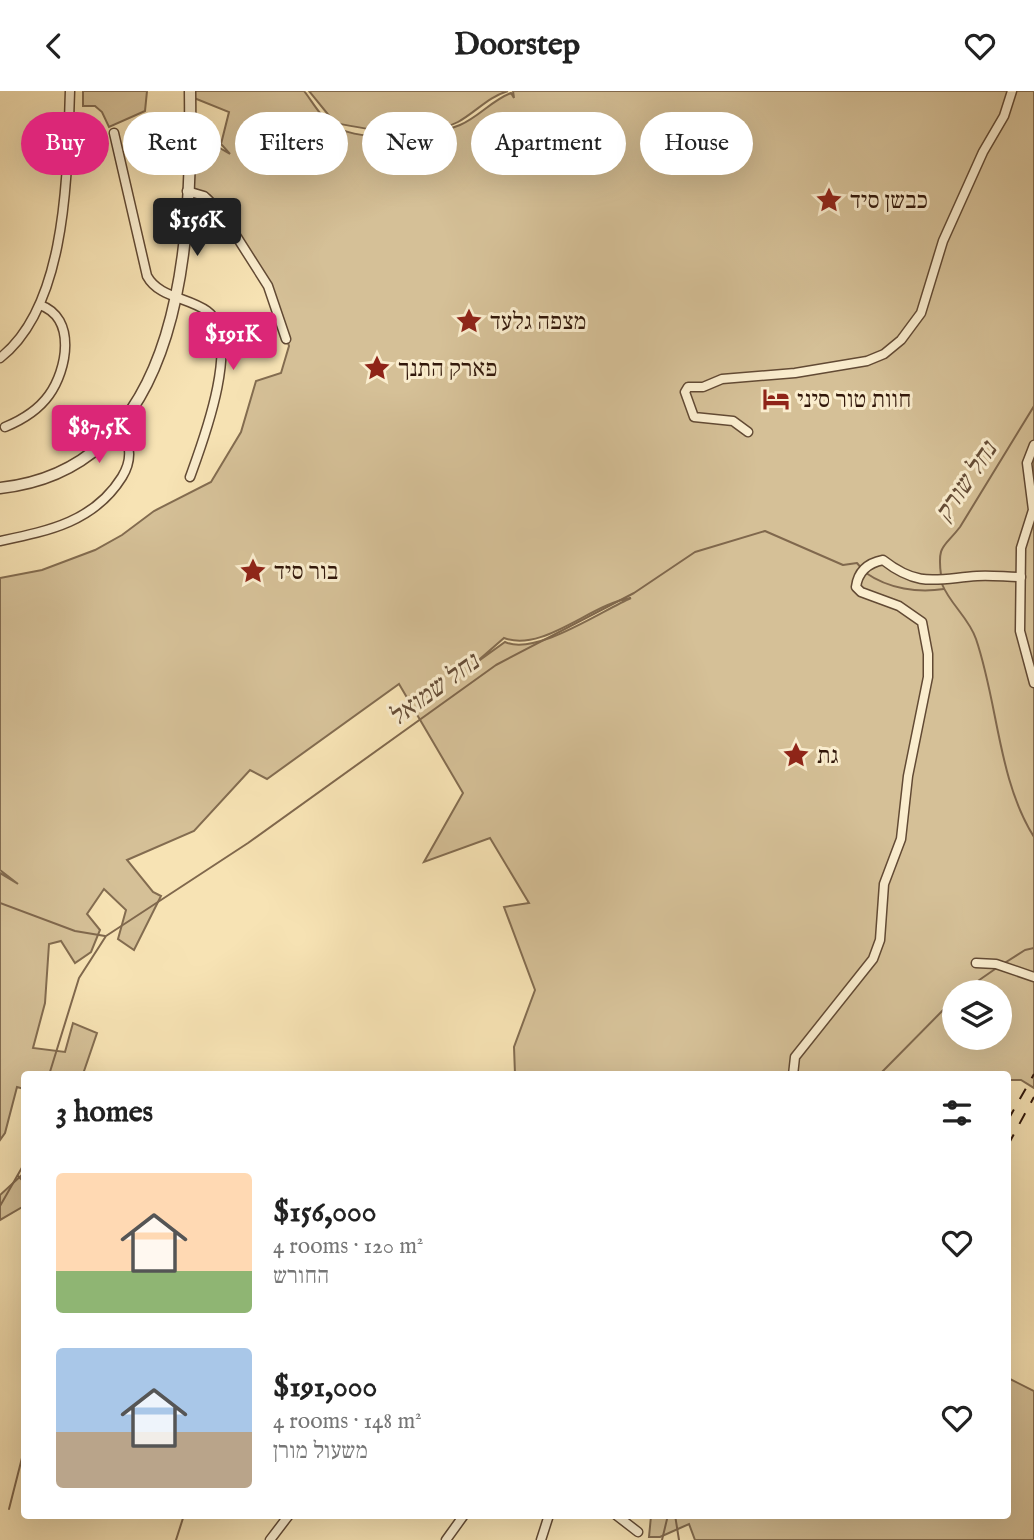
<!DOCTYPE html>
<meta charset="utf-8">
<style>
:root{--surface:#fff;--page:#f2f2f2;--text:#222;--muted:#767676;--accent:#db2777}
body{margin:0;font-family:"IM FELL English","Frank Ruhl Libre",serif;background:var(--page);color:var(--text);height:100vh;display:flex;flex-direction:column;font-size:26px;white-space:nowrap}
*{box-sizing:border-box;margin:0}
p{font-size:23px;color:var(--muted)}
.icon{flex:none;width:38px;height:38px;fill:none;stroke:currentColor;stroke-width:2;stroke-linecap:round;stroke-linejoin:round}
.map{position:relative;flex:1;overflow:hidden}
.drawer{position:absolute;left:21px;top:980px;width:990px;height:448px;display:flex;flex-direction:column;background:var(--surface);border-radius:7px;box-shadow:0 7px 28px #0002}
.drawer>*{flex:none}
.guide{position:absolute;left:21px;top:21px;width:992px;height:63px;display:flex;gap:14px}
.buttons{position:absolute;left:942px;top:889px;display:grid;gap:14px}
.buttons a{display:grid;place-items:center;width:70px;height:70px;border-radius:50%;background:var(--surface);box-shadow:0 7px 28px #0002;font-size:35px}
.price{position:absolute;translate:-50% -60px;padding:0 16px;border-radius:7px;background:var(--accent);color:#fff;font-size:23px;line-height:46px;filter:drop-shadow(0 2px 4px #0008)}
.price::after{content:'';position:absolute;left:50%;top:42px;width:21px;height:16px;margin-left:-10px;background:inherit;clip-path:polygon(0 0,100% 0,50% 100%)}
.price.active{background:#222;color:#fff}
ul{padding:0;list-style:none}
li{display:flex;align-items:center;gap:21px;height:175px;padding:0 35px}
li span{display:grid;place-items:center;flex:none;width:196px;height:140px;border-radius:7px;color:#555}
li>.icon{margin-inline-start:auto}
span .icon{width:84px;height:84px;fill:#fffc;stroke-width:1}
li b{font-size:30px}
h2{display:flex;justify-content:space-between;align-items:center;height:84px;padding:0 35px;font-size:30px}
.pill{padding:0 24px;border-radius:32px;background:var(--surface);box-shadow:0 7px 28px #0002;font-size:24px;line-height:63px}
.pill.active{background:var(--accent);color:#fff}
header{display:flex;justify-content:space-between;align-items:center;height:91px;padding:0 35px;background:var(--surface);font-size:32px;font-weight:700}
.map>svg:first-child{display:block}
</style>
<header><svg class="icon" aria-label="back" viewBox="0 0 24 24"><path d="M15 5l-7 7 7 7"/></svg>Doorstep<svg class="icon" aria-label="heart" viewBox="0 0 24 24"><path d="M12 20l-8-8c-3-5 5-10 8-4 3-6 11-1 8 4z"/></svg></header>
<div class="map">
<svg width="1034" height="1449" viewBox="0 0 1034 1449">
<rect width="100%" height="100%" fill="#f7e3b4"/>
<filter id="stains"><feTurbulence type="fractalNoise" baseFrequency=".00286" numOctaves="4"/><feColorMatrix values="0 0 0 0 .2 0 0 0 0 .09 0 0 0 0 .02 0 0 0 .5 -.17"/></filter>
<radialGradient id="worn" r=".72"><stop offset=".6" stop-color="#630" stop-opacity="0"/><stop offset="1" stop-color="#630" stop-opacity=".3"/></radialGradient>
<g fill="#d5c097" stroke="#836c50" stroke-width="2" fill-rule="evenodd">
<path d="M 83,0 L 147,0 L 145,20 L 109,36 L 102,21 L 95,15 L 83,15 Z"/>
<path d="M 193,0 L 304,0 C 312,10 321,27 332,34 C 359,52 431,46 460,34 C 479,26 492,9 511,2 L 514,7 L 513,0 L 1034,0 L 1034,997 L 1021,989 L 1008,989 L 1008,984 L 515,983 L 514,956 L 535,899 L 504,816 L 529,812 L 490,747 L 424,771 L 463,702 L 399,593 L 267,688 L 250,679 L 194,740 L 127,769 L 153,801 L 161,805 L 134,859 L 118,848 L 126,819 L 104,798 L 87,823 L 100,839 L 91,861 L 75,872 L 61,850 L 49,853 L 45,912 L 33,957 L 65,961 L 73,932 L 97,942 L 83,983 L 24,984 L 24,998 L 17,996 L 5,1042 L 0,1049 L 0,782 L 18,793 L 0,779 L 0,487 L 42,479 L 95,459 L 122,444 L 154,420 L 211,391 L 241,341 L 256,290 L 281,282 L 289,255 L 269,191 L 220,116 L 210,104 L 192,97 L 194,42 L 230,63 L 221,53 L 229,21 L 194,7 ZM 631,507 C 601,520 536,565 505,551 L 473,574 L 504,547 C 543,562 592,512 631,507 ZM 954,901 L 999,901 L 999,947 L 954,947 Z"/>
<path d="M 309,0 L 508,0 C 488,6 476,21 458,31 C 422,50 372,39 335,32 Z"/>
<path d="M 24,1082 L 24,1115 L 0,1129 L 0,1104 Z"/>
<path d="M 1008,1287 L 1034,1300 L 1034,1449 L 695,1449 L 689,1433 L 660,1446 L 649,1446 L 651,1425 L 1008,1424 Z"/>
</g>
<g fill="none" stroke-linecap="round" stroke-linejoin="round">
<g stroke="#80684d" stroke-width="2">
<path d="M 866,482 C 889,498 918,502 944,498"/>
<path d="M 941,484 C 937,453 944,457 960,436 L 1034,315"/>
<path d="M 942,493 C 950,513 969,527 976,548 C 998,612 998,689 1034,746"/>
<path d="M 0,812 L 75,840 L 105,845"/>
<path d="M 1003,873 L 1025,859 L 1034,857"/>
<path d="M 962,901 L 998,876"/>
<path d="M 49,984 L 79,887 L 106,845 L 248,752 L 496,574 L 634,502 L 695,461 L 765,440 L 843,474 L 857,472 L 862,478"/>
<path d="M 879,984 L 954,908"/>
<path d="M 18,1085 L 24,1091"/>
<path d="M 0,1115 L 24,1073"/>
<path d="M 9,1418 L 24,1359"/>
<path d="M 675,1424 L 679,1449"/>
<path d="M 176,1449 L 184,1424"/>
<path d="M 662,1449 L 668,1424"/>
</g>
<g stroke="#624a34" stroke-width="11">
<g id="minor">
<path d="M 114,42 L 147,185 C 159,207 188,206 207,220 C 243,246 202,353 190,386"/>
<path d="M 48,48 L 56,61 L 67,64"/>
<path d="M 187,100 L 204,105 L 221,121 L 268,195 L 286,248"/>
<path d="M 0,267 C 68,214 67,80 70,0"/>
<path d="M 5,336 C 22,329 39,318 49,304 C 67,279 77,227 40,214"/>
<path d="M 748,341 L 733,330 L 694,326 L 685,301 L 688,296 L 703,296 L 722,288 L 795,282 L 867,270 L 884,263 L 901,249 L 921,222 L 943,150 L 983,61 L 1004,25 L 1012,0"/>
<path d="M 1034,354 L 1027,372 L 1033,419 L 1021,457 L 1020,540 L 1034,592"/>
<path d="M 0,450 C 48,440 94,431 122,386 C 133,368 131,352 119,335"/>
<path d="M 976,872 L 996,873 L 1034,886"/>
<path d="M 793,984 L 795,966 L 873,868 L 880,849 L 884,793 L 901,748 L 908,685 L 928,586 L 928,563 L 922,531 L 899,515 L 861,501 L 856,496 C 858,480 868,472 883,469 C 919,497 936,488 977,485 C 992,484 1006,486 1021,486"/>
<path d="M 616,1424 L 638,1441"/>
<path d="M 270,1449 L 289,1424"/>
<path d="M 446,1449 L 464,1424"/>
<path d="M 541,1449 L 549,1424"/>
</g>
</g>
<g stroke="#624a34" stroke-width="13">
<path id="tertiary" d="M 0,397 C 187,377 192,143 190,0"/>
</g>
<use href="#minor" stroke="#faedce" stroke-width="8"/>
<use href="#tertiary" stroke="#faedce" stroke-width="10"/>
<g stroke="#31170a" stroke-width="2" stroke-dasharray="12 12" stroke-linecap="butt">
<path d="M 1008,1029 L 1034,983"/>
<path d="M 1008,1054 L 1034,1006"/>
</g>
</g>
<defs>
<g id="sight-bare" transform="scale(2.1)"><path d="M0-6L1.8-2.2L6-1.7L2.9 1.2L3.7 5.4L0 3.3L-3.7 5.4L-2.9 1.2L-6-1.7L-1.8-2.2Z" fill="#8f2418" stroke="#faedce" stroke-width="2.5" paint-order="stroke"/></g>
<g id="hotel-bare" transform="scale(2.1)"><path d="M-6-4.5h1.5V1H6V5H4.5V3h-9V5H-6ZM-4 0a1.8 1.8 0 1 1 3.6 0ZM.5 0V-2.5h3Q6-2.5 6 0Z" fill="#8f2418" stroke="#faedce" stroke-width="2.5" paint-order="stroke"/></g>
</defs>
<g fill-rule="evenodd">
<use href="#sight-bare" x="829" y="109"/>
<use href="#sight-bare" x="469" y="230"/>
<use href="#sight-bare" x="377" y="277"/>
<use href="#hotel-bare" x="776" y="308"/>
<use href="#sight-bare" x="253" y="480"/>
<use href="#sight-bare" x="796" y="664"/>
</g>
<g text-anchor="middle" stroke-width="6" stroke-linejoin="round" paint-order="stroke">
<g font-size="24" fill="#31170a" stroke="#faedce" text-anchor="start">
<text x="850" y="117">כבשן סיד</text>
<text x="490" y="238">מצפה גלעד</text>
<text x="398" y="285">פארק התנך</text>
<text x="797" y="316">חוות טור סיני</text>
<text x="274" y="488">בור סיד</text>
<text x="817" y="672">גת</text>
</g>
<g font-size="26" font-style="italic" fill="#654d37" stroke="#faedce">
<text transform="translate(965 390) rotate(-56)" y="9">נחל שורק</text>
<text transform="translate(433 598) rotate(-36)" y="9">נחל שמואל</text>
</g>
</g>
<rect width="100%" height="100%" filter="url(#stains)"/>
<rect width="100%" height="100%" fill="url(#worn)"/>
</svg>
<div class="buttons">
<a><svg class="icon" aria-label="layers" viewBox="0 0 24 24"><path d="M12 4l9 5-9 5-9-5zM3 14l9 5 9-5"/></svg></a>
</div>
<b class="price active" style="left:197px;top:167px">$156K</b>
<b class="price" style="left:233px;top:281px">$191K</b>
<b class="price" style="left:99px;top:374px">$87.5K</b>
<div class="guide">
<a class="pill active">Buy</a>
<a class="pill">Rent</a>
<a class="pill">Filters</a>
<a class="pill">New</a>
<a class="pill">Apartment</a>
<a class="pill">House</a>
</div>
<section class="drawer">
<h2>3 homes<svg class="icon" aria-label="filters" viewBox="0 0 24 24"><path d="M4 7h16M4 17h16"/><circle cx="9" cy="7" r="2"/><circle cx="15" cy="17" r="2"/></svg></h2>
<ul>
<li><span style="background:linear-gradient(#ffd9b3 70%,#8fb573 0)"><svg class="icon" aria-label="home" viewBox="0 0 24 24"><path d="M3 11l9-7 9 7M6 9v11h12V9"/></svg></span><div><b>$156,000</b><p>4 rooms · 120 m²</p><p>החורש</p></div><svg class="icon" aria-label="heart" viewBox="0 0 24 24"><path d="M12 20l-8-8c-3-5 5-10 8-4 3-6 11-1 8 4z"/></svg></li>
<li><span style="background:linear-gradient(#a9c7e8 60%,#b9a48a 0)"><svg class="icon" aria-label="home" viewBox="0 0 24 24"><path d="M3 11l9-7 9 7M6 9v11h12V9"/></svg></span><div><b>$191,000</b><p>4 rooms · 148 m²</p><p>משעול מורן</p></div><svg class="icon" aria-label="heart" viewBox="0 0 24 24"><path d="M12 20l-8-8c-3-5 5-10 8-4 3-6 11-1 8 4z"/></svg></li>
</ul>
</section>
</div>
